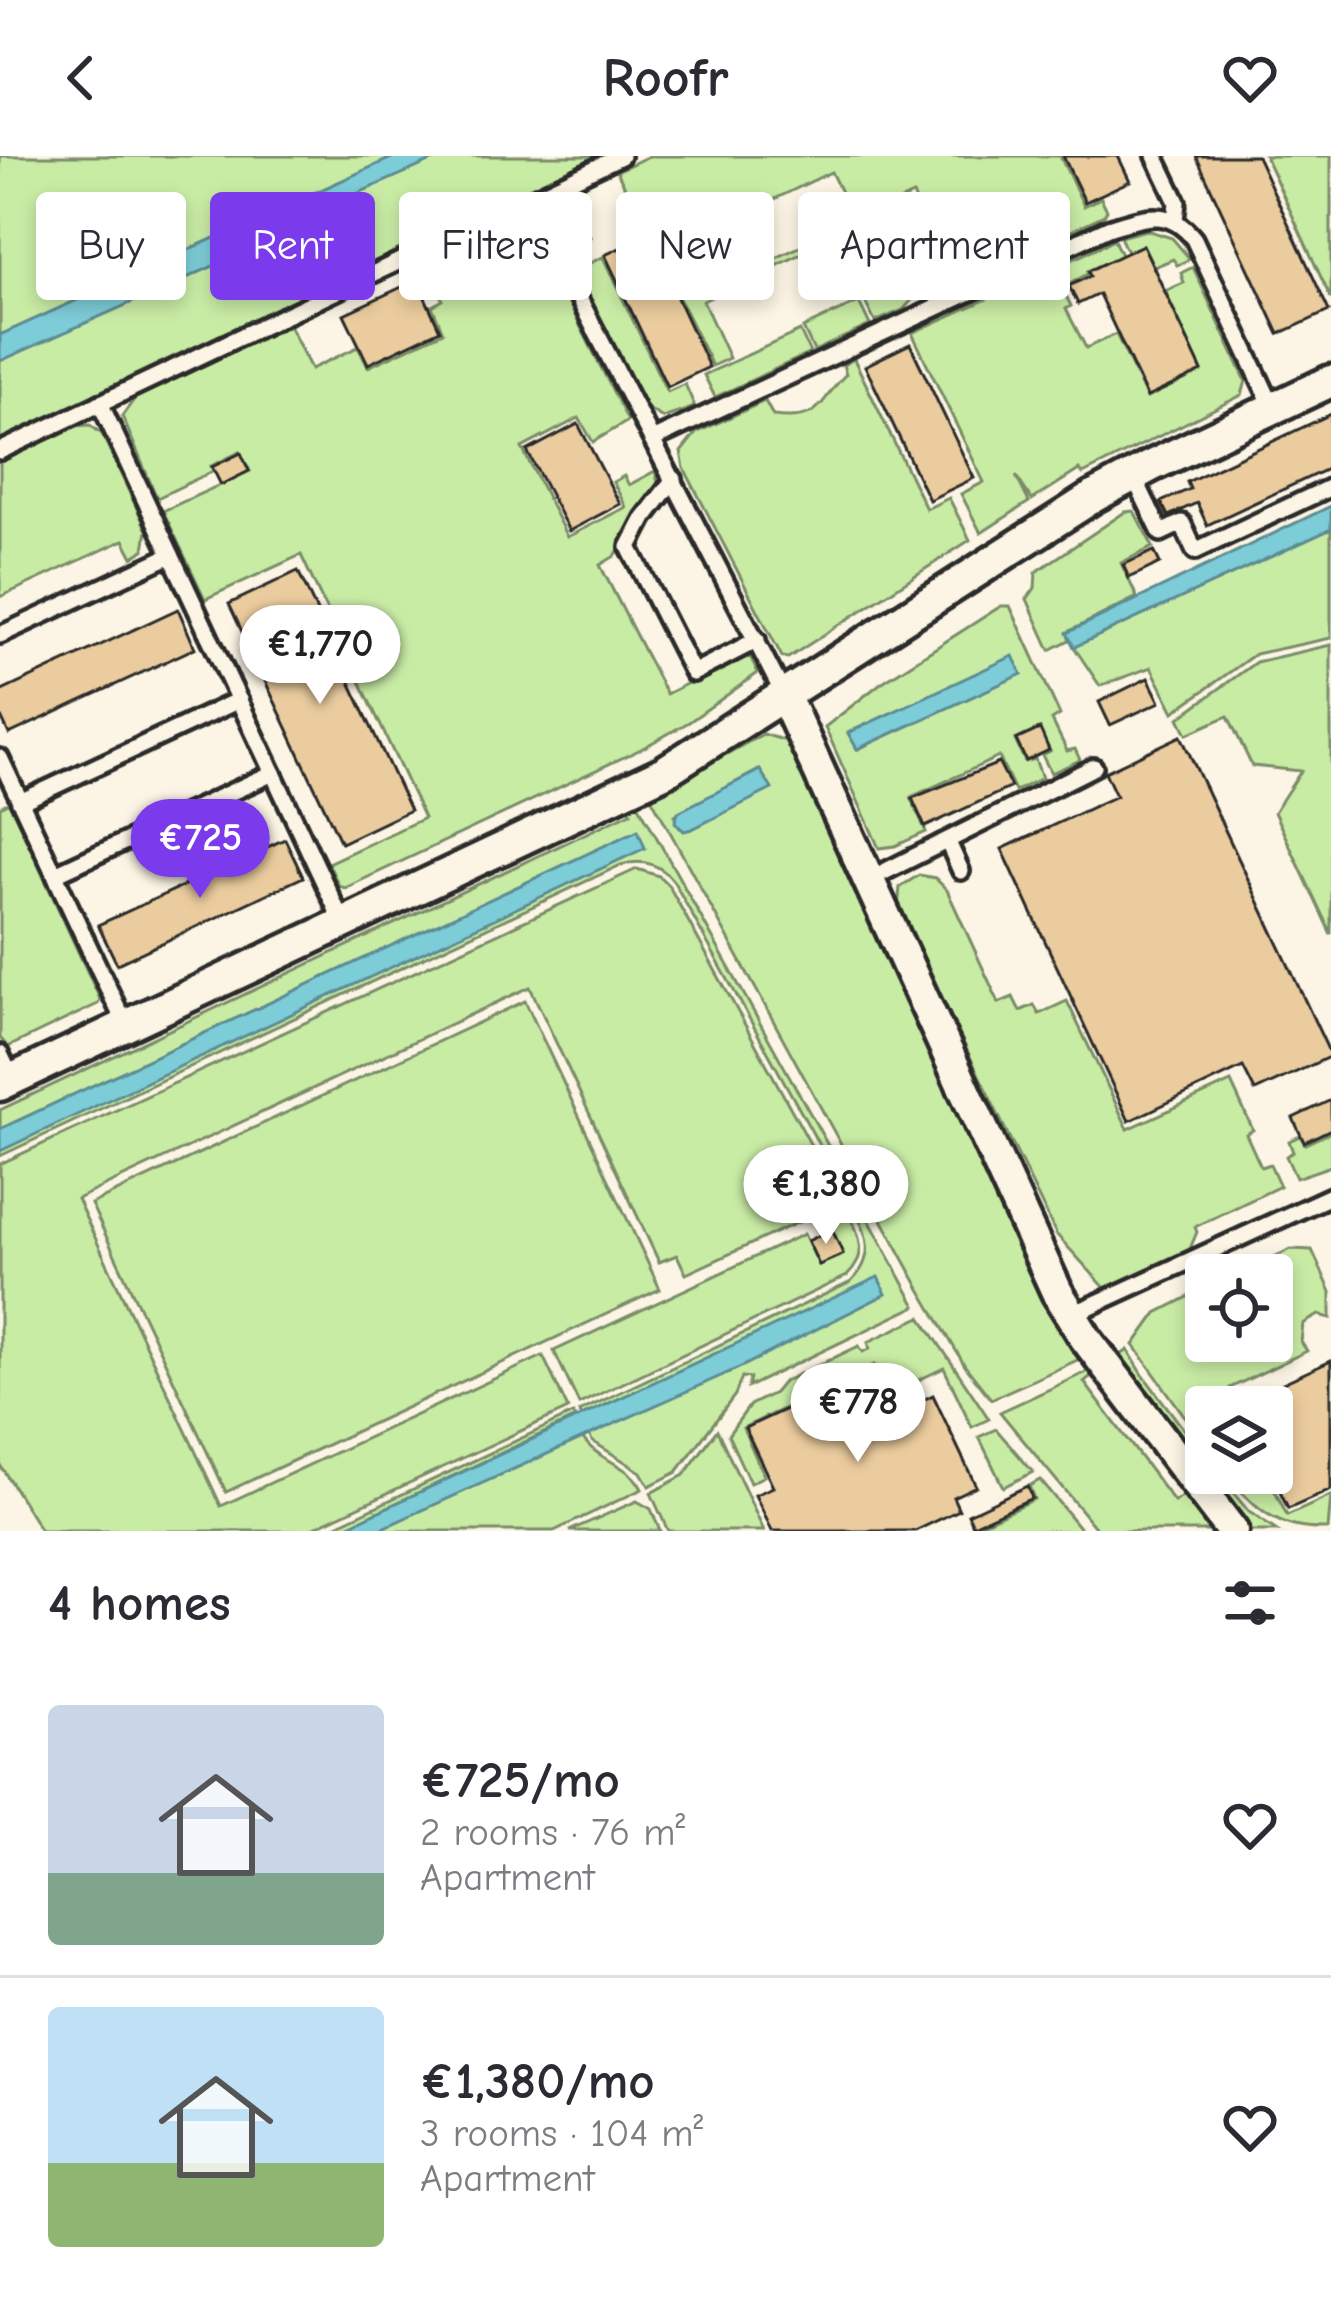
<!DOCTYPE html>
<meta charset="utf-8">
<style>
:root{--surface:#fff;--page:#f2f2f3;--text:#2b2b33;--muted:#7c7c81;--line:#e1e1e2;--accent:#7c3aed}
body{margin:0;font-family:"Comic Neue",sans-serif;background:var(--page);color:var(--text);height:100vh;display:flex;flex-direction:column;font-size:45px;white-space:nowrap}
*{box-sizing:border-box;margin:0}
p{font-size:39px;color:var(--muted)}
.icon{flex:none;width:66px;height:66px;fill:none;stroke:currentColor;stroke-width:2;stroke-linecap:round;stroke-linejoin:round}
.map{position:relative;height:1375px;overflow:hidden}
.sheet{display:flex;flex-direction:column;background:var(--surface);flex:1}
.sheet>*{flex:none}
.guide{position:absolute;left:36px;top:36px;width:1260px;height:108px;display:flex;gap:24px}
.buttons{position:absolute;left:1185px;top:1098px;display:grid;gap:24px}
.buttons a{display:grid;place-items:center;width:108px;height:108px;border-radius:12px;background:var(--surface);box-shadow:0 6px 18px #0003;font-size:60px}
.price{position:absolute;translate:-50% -102px;padding:0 27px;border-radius:42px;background:#fff;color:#222;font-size:39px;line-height:78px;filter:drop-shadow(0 3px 6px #0008)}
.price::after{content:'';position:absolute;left:50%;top:72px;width:36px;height:27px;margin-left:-18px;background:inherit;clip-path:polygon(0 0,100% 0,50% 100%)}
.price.selected{background:var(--accent);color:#fff}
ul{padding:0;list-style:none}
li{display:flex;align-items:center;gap:36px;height:300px;padding:0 48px}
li+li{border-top:3px solid var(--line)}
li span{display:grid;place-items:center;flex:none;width:336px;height:240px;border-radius:12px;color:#555}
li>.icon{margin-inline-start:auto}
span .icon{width:144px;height:144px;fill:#fffc;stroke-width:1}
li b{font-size:51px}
h2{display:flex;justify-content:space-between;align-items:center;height:144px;padding:0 48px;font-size:51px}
.pill{padding:0 42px;border-radius:12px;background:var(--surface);box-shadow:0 6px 18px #0003;font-size:42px;line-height:108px}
.pill.selected{background:var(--accent);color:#fff}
header{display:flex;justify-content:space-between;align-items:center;height:156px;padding:0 48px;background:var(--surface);font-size:54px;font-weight:600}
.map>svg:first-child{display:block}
</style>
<header><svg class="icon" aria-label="back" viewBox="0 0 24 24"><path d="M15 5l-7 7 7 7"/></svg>Roofr<svg class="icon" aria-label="heart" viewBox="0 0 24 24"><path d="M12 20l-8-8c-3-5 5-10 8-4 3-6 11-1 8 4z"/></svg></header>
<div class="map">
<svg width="1331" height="1375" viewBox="0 0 1331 1375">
<rect width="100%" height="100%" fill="#fcf5e5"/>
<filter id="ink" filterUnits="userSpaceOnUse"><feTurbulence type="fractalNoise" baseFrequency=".00833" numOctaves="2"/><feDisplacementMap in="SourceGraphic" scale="24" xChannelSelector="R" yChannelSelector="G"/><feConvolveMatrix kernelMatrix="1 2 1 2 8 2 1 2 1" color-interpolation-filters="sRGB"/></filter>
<g filter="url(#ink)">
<g fill="#c9eca5" stroke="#7a8c68" stroke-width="3" fill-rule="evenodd">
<path d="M 0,0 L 396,0 L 0,179 Z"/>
<path d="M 443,0 L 597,0 L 0,283 L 0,205 L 274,83 L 331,49 Z"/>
<path d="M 649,0 L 1060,0 L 1084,50 L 1101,42 L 1107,54 L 1104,59 L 964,125 C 933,124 925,87 914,63 L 923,58 L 913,39 L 879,54 L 884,66 L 891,64 L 896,76 L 874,87 L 865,69 L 858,71 L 831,16 L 710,74 L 733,122 L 838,73 L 841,79 L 703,145 L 729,202 L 712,210 L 617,15 Z"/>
<path d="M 1265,0 L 1331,0 L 1331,143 Z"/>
<path d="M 569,38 L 590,81 L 565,94 L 549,59 L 555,46 Z"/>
<path d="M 505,67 L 523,68 L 534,78 L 628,265 L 593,286 L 579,262 L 522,292 L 567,381 L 626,351 L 613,326 L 624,320 L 629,329 L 655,315 L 659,330 L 615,400 L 600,409 L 666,538 L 742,500 L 751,502 L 758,517 L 689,566 L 641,593 L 345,732 L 339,730 L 328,707 L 424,662 L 301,399 L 205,443 L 163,355 L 250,315 L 240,296 L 211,310 L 213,315 L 157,342 L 122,260 L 135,242 L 289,169 L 311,213 L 358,191 L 368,211 L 443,176 L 432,150 L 443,144 L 439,137 L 435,139 L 420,108 Z"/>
<path d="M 1146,74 L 1172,82 L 1190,103 L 1177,109 L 1173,103 L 1154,111 L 1143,89 L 1127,96 L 1120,81 Z"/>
<path d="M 1114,84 L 1121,99 L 1066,130 L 1057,111 Z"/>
<path d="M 603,101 L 667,236 L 685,228 L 695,251 L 663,262 L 643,250 L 575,114 Z"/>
<path d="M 897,108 L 914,116 L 918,137 L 903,154 L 875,166 L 864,144 L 894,130 L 885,111 Z"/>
<path d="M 1193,111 L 1246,225 L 1242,239 L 1083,318 L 1079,314 L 1032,344 L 1016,320 L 1029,346 L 981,377 L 961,338 L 984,326 L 912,177 L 1053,113 L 1071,150 L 1066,153 L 1086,192 L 1116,178 L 1147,242 L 1202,215 L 1165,135 L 1184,127 L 1181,117 Z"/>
<path d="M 859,146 L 870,169 L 814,195 L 803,172 Z"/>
<path d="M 800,175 L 810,197 L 715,241 L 704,219 Z"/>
<path d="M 854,203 L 926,353 L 949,342 L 970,384 L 788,502 L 782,501 L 684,312 L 681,296 L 696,277 L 765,245 L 773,260 C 823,266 818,246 846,218 L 843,209 Z"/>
<path d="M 90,269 L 102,278 L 147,374 L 144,394 L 133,401 L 124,384 L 0,441 L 0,306 L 75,270 Z"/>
<path d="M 1134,355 L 1153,391 L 1121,407 L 1137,441 L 1068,476 L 1071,483 L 1050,494 L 1027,443 L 1035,432 L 1036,416 L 1125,356 Z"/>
<path d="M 1331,373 L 1331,482 L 1255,498 L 1174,556 L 1151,511 L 1100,530 L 1074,491 Z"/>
<path d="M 1001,450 L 1010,450 L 1060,559 L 1052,564 L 1067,595 L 1075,593 L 1080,604 L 1051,617 L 1042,599 L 1050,595 L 1039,573 L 1015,584 L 1025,606 L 1035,603 L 1042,622 L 1015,635 L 999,601 L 911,641 L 926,676 L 895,690 L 879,692 L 825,571 L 881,527 ZM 1013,501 L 1021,518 L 858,593 L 848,577 Z"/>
<path d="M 1331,489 L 1331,778 L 1274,656 L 1301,615 L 1252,610 L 1228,560 L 1187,578 L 1179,562 L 1256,506 Z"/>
<path d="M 763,578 L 790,586 L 1084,1201 L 991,1243 L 965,1210 L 920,1133 L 652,643 L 654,638 ZM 759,614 L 771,633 L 680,672 L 675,659 Z"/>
<path d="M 9,646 L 100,843 L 98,848 L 8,891 L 0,882 L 0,651 Z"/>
<path d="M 637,646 L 856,1040 L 849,1043 L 674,726 C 661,708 642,702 621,709 L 0,1000 L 0,995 L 60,966 L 644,692 L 637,675 L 0,973 L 0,954 L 631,656 L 629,650 Z"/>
<path d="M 637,713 L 659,720 L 669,730 L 842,1046 L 686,1118 L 677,1099 L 659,1106 L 530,831 L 77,1043 L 221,1350 L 543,1200 L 568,1253 L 306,1375 L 41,1375 L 0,1309 L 0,1008 Z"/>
<path d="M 919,719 L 935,722 L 947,734 L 999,847 L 1013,841 L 1020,855 L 1034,849 L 1039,858 L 1067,845 L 1128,973 L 1231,926 L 1253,974 L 1246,978 L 1261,1011 L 1270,1008 L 1280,1030 L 1195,1071 L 1197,1076 L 1189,1095 L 1106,1133 L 1056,1078 L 898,752 L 900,731 Z"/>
<path d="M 525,845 L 660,1133 L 226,1336 L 91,1048 Z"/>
<path d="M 1331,976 L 1331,1010 L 1296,1022 L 1286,1000 L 1293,996 L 1289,985 L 1300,980 L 1305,988 Z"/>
<path d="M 862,1051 L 916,1150 L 748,1231 L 750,1222 L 742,1221 L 735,1239 L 677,1316 L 649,1330 L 641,1316 L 592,1285 L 589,1278 L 743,1210 L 885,1138 L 884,1133 L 718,1197 L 581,1260 L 579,1256 L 851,1126 C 875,1102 869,1081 855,1054 Z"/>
<path d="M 848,1057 C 861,1080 868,1100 847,1120 L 579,1248 L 554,1195 L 804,1078 L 819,1109 L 843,1099 L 829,1066 Z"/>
<path d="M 1291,1093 L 1312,1094 L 1331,1136 L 1331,1162 L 1319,1159 L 1303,1168 L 1301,1186 L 1307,1195 L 1230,1232 L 1238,1251 L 1206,1251 L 1206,1290 L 1134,1189 L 1157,1157 L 1206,1132 L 1206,1185 L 1272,1185 L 1272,1119 L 1235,1119 Z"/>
<path d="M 921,1161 L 989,1263 L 972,1271 L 944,1212 L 889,1238 L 874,1209 L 743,1272 L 764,1320 L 750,1327 L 728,1279 L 750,1249 L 774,1237 L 783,1226 L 859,1190 L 863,1196 L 870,1193 L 868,1186 Z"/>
<path d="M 1128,1194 L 1143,1219 L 1206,1303 L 1206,1317 L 1217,1317 L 1249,1356 L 1277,1375 L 1249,1375 L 1118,1201 Z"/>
<path d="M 1093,1213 L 1096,1216 L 1084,1226 L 1174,1346 L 1187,1338 L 1216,1375 L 1098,1375 L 1000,1256 Z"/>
<path d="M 573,1258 L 575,1262 L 337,1375 L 324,1375 Z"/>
<path d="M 996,1273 L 1033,1316 L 1003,1331 L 979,1281 Z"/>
<path d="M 717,1274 L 764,1375 L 668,1375 L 651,1337 L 684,1319 Z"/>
<path d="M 582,1281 C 598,1306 629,1307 642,1333 L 554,1375 L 376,1375 Z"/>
<path d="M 1226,1317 L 1266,1317 L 1287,1360 L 1331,1340 L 1328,1373 C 1278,1375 1254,1354 1226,1317 Z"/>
<path d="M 1040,1324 L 1082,1375 L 966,1375 L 1034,1343 L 1029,1330 Z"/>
<path d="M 637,1345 L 651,1353 L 660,1375 L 569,1375 Z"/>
</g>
<g fill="#7dcdd8" stroke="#5c8c93" stroke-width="3">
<path d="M 396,0 L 443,0 L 331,49 L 274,83 L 0,205 L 0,179 Z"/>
<path d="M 1331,350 L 1331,373 L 1074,491 L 1067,477 Z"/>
<path d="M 1013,500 L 1022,518 L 857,593 L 848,577 Z"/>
<path d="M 760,614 L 772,633 L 692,673 L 684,675 L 675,666 L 678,656 Z"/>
<path d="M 638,674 L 645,692 L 0,995 L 0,973 Z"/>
<path d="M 878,1121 L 886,1138 L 743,1210 L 376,1375 L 337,1375 Z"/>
</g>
<g fill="#ebcc9e" stroke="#2b2b2b" stroke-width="3">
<path d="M 1063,0 L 1118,0 L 1130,25 L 1085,46 Z"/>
<path d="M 1196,0 L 1257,0 L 1329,155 L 1279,178 Z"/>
<path d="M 648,79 L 709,211 L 667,231 L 605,99 Z"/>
<path d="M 1143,89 L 1202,215 L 1147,241 L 1099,138 L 1078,148 L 1069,130 L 1090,120 L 1088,115 Z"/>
<path d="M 417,124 L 440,174 L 368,208 L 344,158 Z"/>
<path d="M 910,188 L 974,322 L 929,344 L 865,210 Z"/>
<path d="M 1331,258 L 1331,311 L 1207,369 L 1197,347 L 1168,360 L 1161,346 L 1190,333 L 1187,326 Z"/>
<path d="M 578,268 L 620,348 L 569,375 L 527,295 Z"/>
<path d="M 241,297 L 249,315 L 221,329 L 212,311 Z"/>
<path d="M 1154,395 L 1160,407 L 1129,422 L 1123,409 Z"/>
<path d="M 298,415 L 410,654 L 341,687 L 229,448 Z"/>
<path d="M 178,453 L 195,492 L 9,578 L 0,559 L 0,536 Z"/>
<path d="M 1148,522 L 1160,546 L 1110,569 L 1099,546 Z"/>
<path d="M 1040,573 L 1049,594 L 1026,605 L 1016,584 Z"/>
<path d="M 1181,580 L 1331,900 L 1255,935 L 1243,911 L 1129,965 L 1002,693 L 1116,640 L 1105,616 Z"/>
<path d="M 999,607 L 1011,631 L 925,671 L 912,642 Z"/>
<path d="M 285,683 L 303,721 L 117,808 L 98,769 Z"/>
<path d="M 1331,944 L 1331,973 L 1304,986 L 1293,962 Z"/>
<path d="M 832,1073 L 843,1098 L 819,1109 L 808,1085 Z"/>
<path d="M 1331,1205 L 1331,1334 L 1288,1353 L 1271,1317 L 1272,1251 L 1241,1251 L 1239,1247 Z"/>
<path d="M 845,1226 L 861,1258 L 904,1237 L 911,1250 L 933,1239 L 976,1330 L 953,1341 L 959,1354 L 915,1375 L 772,1375 L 755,1339 L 773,1331 L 745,1272 Z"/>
<path d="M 1027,1330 L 1032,1342 L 973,1369 L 968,1358 Z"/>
</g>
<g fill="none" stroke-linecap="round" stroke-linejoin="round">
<g stroke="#2b2b2b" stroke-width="24">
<g id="lane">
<path d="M 1155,0 L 1177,46 L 1175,64"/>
<path d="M 528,44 L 785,541"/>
<path d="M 845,69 L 863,106 L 911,83 L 941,149"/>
<path d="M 100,247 L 343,767"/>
<path d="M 654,283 L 1108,72 C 1144,61 1168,50 1194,83 L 1273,252"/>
<path d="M 0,295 L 621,0"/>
<path d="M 1133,319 L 1161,377 L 1182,367 L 1195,395 L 1331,331"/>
<path d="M 674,323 L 644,362 L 629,391 L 693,517 L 757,484"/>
<path d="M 0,479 L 171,399"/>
<path d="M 0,602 L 126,870"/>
<path d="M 20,646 L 239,544"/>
<path d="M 948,686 L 961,715"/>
<path d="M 55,718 L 273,617"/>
<path d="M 870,723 L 1094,611"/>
<path d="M 0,898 L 12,923"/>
<path d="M 1071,1159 L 1331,1040"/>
</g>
</g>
<g stroke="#2b2b2b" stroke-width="39">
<g id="street">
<path d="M 785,541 L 1057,1136 L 1086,1183 L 1232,1375"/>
<path d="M 0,929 L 664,616 L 1093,341 L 1151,310 L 1331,225"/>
</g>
</g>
<use href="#lane" stroke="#fcf5e5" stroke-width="15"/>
<use href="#street" stroke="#fcf5e5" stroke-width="30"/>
</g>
</g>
</svg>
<div class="buttons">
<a><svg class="icon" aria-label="locate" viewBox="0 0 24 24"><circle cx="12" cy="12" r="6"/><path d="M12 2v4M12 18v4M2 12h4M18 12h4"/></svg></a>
<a><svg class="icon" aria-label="layers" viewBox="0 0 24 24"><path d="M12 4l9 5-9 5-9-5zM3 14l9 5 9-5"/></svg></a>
</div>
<b class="price" style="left:320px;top:551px">€1,770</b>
<b class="price selected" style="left:200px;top:745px">€725</b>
<b class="price" style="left:826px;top:1091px">€1,380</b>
<b class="price" style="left:858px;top:1309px">€778</b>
<div class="guide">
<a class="pill">Buy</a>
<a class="pill selected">Rent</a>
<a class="pill">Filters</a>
<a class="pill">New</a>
<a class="pill">Apartment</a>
</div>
</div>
<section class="sheet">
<h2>4 homes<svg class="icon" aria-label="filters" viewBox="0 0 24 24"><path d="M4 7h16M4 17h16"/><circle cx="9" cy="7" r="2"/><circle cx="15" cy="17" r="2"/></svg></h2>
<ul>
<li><span style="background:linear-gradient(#c9d6e8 70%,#7fa58c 0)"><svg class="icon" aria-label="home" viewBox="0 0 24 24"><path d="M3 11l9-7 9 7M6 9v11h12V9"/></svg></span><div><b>€725/mo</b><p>2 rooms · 76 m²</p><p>Apartment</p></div><svg class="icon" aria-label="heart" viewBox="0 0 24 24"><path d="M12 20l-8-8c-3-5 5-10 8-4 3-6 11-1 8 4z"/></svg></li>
<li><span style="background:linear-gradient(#bfe0f5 65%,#8fb573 0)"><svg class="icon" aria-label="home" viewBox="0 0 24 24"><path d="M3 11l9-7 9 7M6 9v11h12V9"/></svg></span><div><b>€1,380/mo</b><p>3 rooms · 104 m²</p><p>Apartment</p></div><svg class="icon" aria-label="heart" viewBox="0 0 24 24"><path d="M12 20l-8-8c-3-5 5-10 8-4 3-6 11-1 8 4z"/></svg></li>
</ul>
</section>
